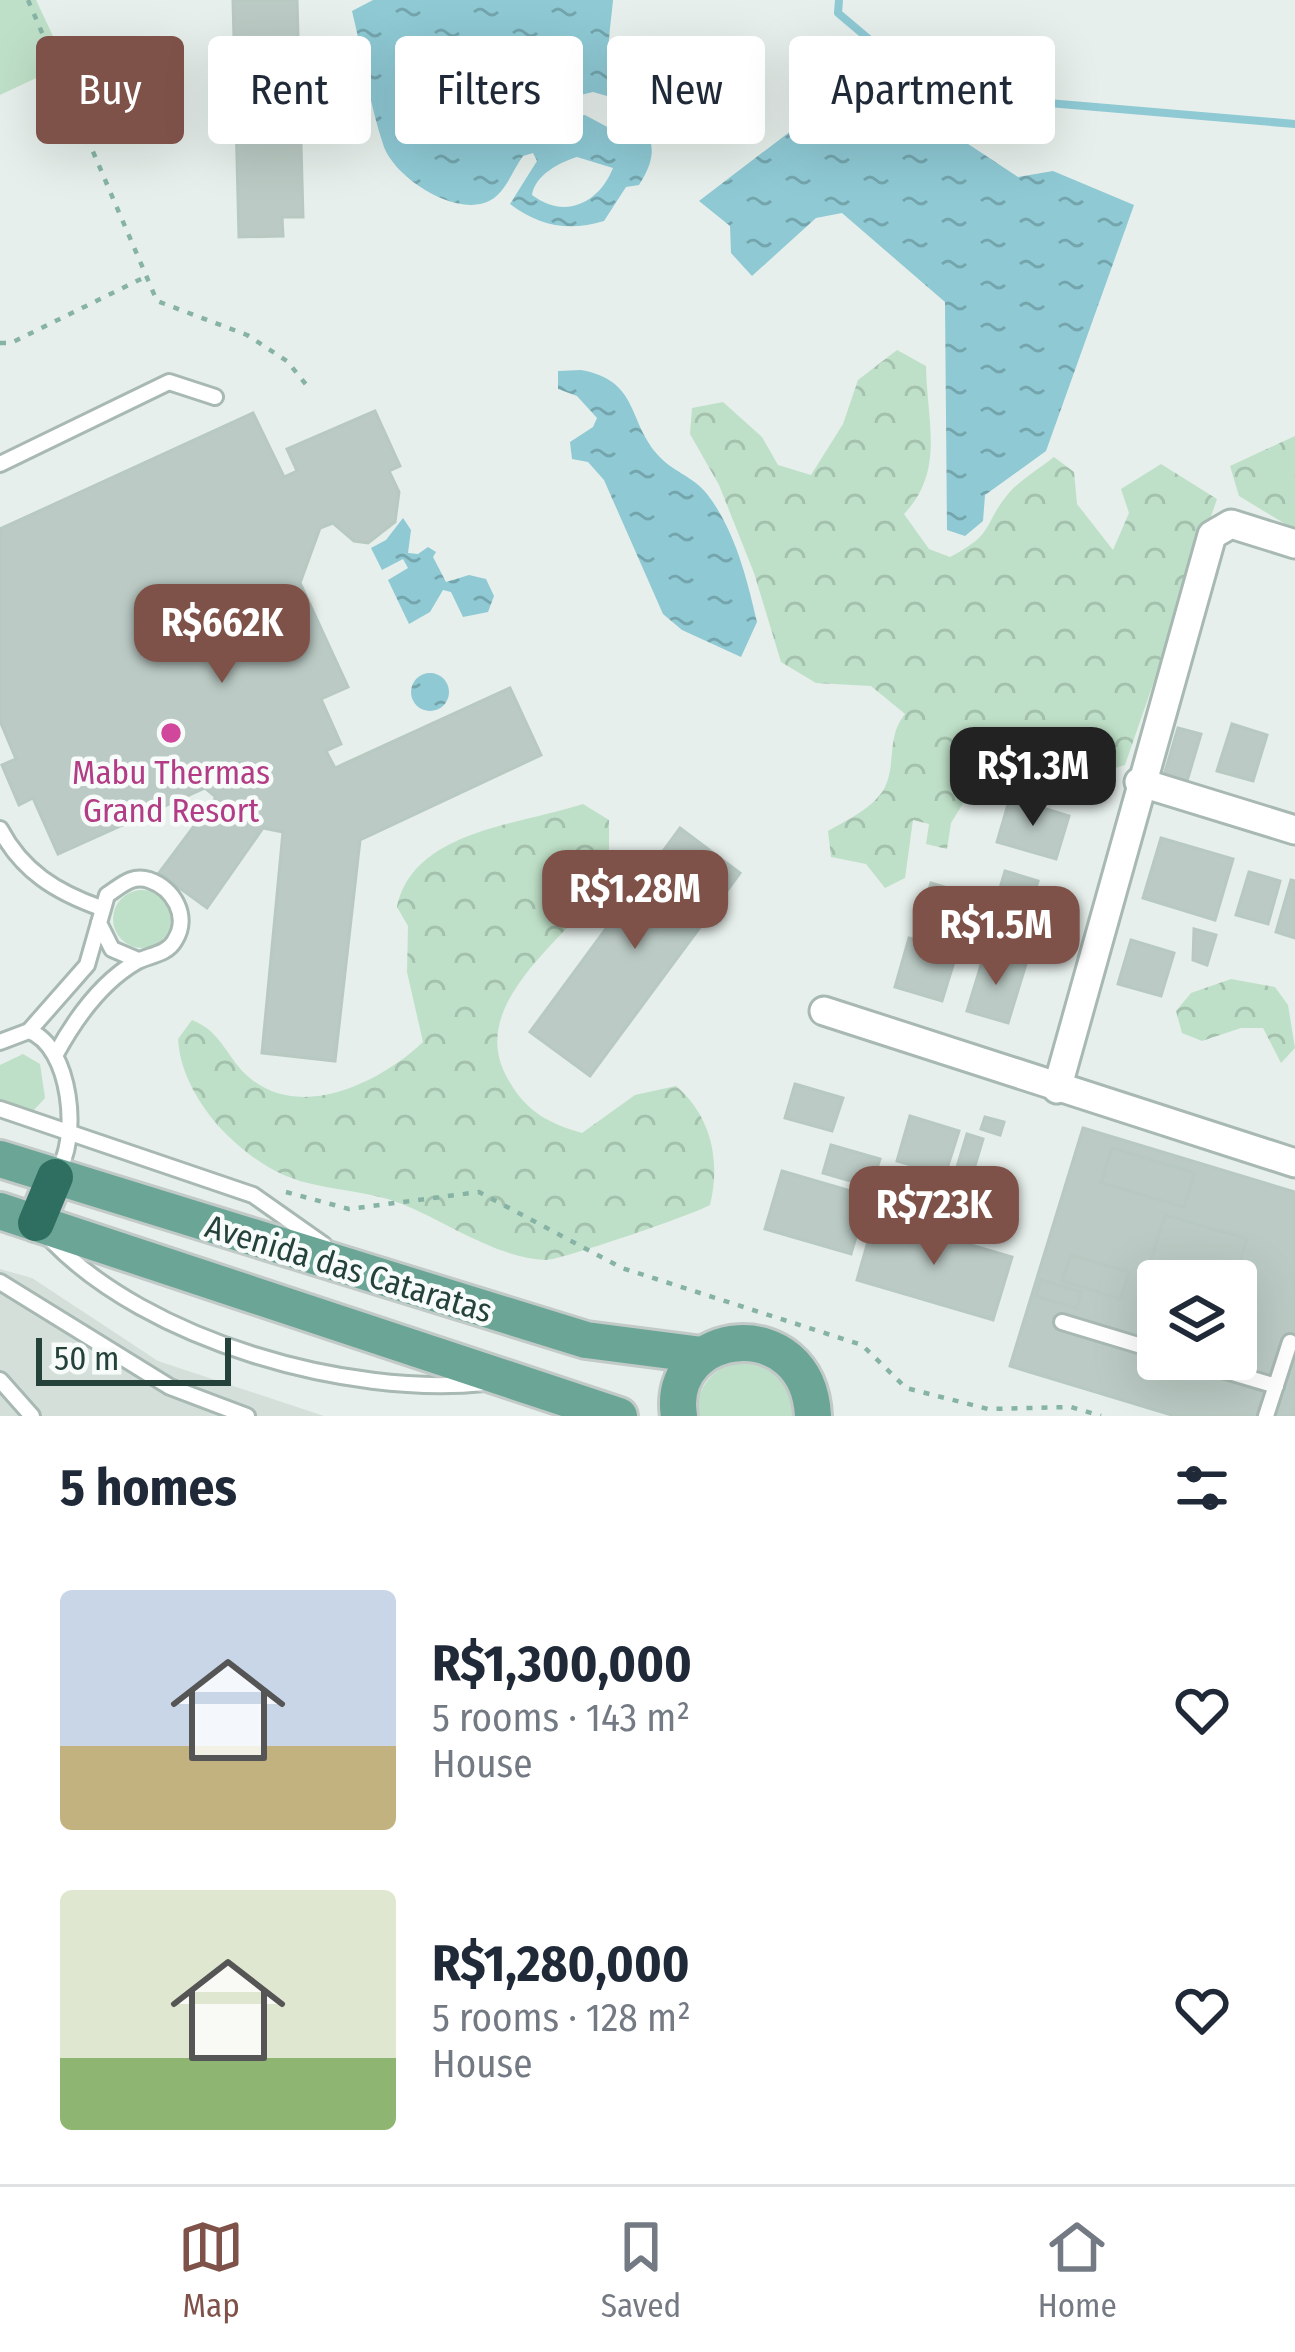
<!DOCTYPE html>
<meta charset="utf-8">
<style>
:root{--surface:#fff;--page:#f6f6f7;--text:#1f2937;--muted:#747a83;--line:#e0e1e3;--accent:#7f5249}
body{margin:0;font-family:"Fira Sans Condensed",sans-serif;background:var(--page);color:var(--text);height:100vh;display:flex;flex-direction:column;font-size:45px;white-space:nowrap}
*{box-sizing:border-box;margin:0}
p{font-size:39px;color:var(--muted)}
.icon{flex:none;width:66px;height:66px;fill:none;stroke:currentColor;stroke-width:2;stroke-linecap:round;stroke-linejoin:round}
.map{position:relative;height:1416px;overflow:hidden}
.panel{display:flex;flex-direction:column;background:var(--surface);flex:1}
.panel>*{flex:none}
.hud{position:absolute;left:36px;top:36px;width:1224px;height:108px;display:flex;gap:24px}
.buttons{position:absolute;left:1137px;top:1260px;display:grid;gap:24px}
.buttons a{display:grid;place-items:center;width:120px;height:120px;border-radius:12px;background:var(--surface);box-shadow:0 12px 48px #0002;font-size:60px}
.scale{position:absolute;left:36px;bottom:30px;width:195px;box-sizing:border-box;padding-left:12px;border:6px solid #24423a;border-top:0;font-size:33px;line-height:42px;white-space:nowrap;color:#24423a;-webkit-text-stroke:9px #f7fbf9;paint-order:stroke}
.price{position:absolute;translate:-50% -102px;padding:0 27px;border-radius:24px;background:var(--accent);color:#fff;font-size:39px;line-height:78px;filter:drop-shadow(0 3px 6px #0008)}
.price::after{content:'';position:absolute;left:50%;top:72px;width:36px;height:27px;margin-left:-18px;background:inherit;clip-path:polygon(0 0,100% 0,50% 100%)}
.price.selected{background:#222;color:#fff}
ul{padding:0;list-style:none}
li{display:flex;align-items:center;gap:36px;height:300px;padding:0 60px}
li span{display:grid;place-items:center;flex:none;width:336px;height:240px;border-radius:12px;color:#555}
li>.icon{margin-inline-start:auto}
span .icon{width:144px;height:144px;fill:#fffc;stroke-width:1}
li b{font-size:51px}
h2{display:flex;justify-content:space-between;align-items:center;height:144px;padding:0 60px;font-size:51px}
.chip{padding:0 42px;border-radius:12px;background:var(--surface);box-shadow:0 12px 48px #0002;font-size:42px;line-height:108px}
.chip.selected{background:var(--accent);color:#fff}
.tab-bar{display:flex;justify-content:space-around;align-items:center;height:168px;border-top:3px solid var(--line);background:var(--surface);font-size:33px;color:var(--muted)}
.tab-bar a{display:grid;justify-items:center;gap:6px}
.tab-bar .selected{color:var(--accent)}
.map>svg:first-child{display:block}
</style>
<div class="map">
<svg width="1295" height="1416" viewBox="0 0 1295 1416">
<defs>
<pattern id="forest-crowns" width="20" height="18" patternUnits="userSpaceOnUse" patternTransform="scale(3)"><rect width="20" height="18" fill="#bfe0c8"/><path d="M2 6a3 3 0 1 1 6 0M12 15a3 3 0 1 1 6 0" fill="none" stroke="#a4c1ad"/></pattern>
<pattern id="water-ripples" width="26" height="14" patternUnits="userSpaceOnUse" patternTransform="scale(3)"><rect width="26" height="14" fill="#8ec9d4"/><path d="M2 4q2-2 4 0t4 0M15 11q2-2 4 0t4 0" fill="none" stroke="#74a5ad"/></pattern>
</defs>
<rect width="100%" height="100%" fill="#e6efeb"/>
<path fill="#d4dfda" d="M 0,1269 L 32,1278 L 158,1361 L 324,1416 L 0,1416 Z"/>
<g fill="#bfe0c8">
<path d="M 0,0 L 36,0 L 66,64 L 0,95 Z"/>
<circle cx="142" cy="919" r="29"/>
<path d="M 23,1054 L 40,1064 L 45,1098 L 33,1111 L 0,1100 L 0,1065 Z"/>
<path d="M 740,1362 C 773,1363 793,1384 792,1416 L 697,1416 C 696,1387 712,1368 740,1362 Z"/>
</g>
<g fill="url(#forest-crowns)">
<path d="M 897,350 L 926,366 C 927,422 945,471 904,514 L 929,549 L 950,557 C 996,533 982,526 1008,494 C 1020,480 1040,468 1054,457 L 1074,472 L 1077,504 L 1113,550 L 1129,513 L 1121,489 L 1161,464 L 1217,499 L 1125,765 L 1102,772 L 1071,764 L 1029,773 L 986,766 L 951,823 L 947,849 L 926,844 L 929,824 L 913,820 L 905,878 L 885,888 L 866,864 L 831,857 L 828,831 C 847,820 873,808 884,789 C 897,764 886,737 905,714 L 871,686 L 816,683 L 781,662 L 754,573 L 719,485 L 690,434 L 692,408 L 723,402 L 762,437 L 778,465 L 811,475 L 843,424 L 858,380 Z"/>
<path d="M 1295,436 L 1295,530 L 1239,496 L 1230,466 Z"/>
<path d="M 583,804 L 609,820 L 609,864 L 602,886 C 565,942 463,1005 509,1081 C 527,1112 548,1123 582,1133 L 635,1095 L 676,1086 C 711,1116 721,1160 710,1205 C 692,1215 561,1260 546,1260 C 496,1258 447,1222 402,1204 C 365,1189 322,1191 286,1176 C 235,1154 181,1096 178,1039 L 192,1020 C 223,1032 227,1060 251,1079 C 303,1121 382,1081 423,1042 L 407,972 L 408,926 L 397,907 C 413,830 520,825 583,804 Z"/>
<path d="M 1231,979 L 1275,987 L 1288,1005 L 1295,1048 L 1281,1063 L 1263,1028 L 1241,1028 L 1202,1041 L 1182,1033 L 1176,1011 L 1191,993 Z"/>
</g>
<g fill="url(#water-ripples)" fill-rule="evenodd">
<path d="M 373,0 L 613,0 C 611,25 605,52 612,76 C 625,124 675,129 639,185 L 626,187 L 604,221 C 569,232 539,226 510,204 L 537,161 L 533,153 L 523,156 C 512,171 507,190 491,200 C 458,219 396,179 384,147 C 369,104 363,55 352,11 ZM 593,92 L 607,96 L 621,110 L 611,129 L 585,115 L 547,119 L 541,115 L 556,101 ZM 577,157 L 613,168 C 599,203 565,220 532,195 C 535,175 560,162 577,157 Z"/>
<path d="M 864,75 L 1018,177 L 1053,171 L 1134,205 L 1046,451 L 985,495 L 983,521 L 965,536 L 947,530 L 945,302 L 842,213 L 816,218 L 752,276 L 731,253 L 730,226 L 699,201 Z"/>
<path d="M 581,370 C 639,381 627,419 657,454 C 671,471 693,476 707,494 C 735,530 747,579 757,622 L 741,657 L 682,630 L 663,614 L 604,480 L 588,462 L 572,459 L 570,442 L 593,427 L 597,418 L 577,396 L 558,389 L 558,371 Z"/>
<path d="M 403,518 L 411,530 L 408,553 L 418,554 L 428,547 L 436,552 L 433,557 L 446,582 L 469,575 L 486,579 L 494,596 L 488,612 L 463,617 L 451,592 L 443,590 L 430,612 L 409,624 L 388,580 L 408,568 L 403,559 L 382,570 L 371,548 L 386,540 Z"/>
<circle cx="430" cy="692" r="19"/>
</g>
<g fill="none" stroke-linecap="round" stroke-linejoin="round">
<path stroke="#8ec9d4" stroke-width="8" d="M 839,0 L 838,13 L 909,73 L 977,97 L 1295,124"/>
</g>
<g fill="#bbcac4" stroke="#b8c9c2" stroke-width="3" fill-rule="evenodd">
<path d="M 233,0 L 297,0 L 303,217 L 282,217 L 283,236 L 239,237 Z"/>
<path d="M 375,411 L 400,466 L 389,471 L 399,492 L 395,522 L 368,543 L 354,541 L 333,523 L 320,528 L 300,583 L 348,687 L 321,699 L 341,744 L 326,751 L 335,768 L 510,688 L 541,755 L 360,840 L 335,1061 L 262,1053 L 283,832 L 263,828 L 207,908 L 159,873 L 216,797 L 205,788 L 58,854 L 33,798 L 19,805 L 2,765 L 16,759 L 0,721 L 0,529 L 253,413 L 284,477 L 297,471 L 287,449 Z"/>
<path d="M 1232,724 L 1267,735 L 1253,781 L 1217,771 Z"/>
<path d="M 1178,728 L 1201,734 L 1187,781 L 1164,775 Z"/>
<path d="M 1010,798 L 1069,816 L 1056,859 L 997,842 Z"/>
<path d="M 680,828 L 740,873 L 590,1076 L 530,1032 Z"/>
<path d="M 1161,838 L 1233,859 L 1215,920 L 1143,898 Z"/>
<path d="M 1005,871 L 1038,881 L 1032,900 L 1063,909 L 1050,951 L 987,932 Z"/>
<path d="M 1249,872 L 1280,881 L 1268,924 L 1236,915 Z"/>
<path d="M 1291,880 L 1295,881 L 1295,938 L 1276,932 Z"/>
<path d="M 931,883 L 970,895 L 963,918 L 923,907 Z"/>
<path d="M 1194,929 L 1216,935 L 1207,965 L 1193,960 Z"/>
<path d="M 909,938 L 957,952 L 942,1001 L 895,987 Z"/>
<path d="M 1131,940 L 1174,953 L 1161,996 L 1118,984 Z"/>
<path d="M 985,952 L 1026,964 L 1008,1023 L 967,1011 Z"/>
<path d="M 795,1084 L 843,1098 L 832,1131 L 785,1118 Z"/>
<path d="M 910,1116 L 959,1131 L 945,1175 L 897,1161 Z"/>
<path d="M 985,1117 L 1004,1122 L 1000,1135 L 981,1129 Z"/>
<path d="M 1083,1128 L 1295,1192 L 1295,1416 L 1175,1416 L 1010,1366 ZM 1158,1281 L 1236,1281 L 1236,1359 L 1158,1359 Z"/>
<path d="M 967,1134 L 983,1139 L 970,1182 L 954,1177 Z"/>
<path d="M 831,1145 L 880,1159 L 871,1187 L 823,1173 Z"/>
<path d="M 1112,1148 L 1195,1173 L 1184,1207 L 1101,1183 Z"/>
<path d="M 782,1171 L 868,1196 L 851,1254 L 765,1229 Z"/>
<path d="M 1165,1215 L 1247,1239 L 1234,1281 L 1158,1281 L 1158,1295 L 1142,1290 Z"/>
<path d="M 875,1217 L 1012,1257 L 993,1320 L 857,1280 Z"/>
<path d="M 1071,1255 L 1129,1272 L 1121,1299 L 1062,1281 Z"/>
<path d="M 1041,1280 L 1081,1292 L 1077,1308 L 1036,1296 Z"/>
<path d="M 1147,1302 L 1158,1305 L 1158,1327 L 1141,1322 Z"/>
</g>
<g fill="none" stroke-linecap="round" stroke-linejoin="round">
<g stroke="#a8b8b2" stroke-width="20">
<g id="lane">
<path d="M 0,464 L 169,382 L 215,397"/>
<path d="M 0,829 C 22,871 56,892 101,908"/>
<path d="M 29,1031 L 87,965 L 99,923"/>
<path d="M 0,1042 L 29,1031 C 71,1046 81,1140 56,1174"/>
<path d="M 56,1054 C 75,1019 100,983 136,962 C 148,955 167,955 175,940 C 190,916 173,888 149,880 C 132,874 121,886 107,895 L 99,923 L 112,949 L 138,960"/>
<path d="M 0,1109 L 253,1195 L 324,1245"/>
<path d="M 51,1240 C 148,1341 348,1397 484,1383"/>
<path d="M 0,1282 L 170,1387 L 247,1416"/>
<path d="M 1062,1322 L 1158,1351"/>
<path d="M 1185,1359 L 1276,1386"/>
<path d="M 0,1380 L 32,1416"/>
<path d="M 1266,1416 L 1290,1342"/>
</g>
</g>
<g stroke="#a8b8b2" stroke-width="33">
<g id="street">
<path d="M 1139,782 L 1295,830"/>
<path d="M 824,1011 L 1295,1163"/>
<path d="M 1057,1089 L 1212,535 L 1231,524 L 1295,544"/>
</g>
</g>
<g stroke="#c2cac8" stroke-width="42">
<g id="primary">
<path d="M 0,1159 L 586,1340 L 702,1355"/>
<path d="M 0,1211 L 619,1416"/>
<path d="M 679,1416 C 665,1327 808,1311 813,1416"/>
</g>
</g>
<g stroke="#c2cac8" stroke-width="42">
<path id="highway" d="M 36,1223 L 55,1177"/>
</g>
<g stroke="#86b3a5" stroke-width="4.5" stroke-dasharray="6 9" stroke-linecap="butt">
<path d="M 28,0 L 157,301 L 247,335 L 287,361 L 308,387"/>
<path d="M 0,343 L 11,343 L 147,276"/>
<path d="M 286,1192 L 349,1209 L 479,1192 L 622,1268 L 862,1345 L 906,1388 L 988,1409 L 1071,1407 L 1101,1416"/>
</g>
<use href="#lane" stroke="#fff" stroke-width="14"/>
<use href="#street" stroke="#fff" stroke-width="27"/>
<use href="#primary" stroke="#6aa596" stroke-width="36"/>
<use href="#highway" stroke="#2f6f62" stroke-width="36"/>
</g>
<circle fill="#d1479c" stroke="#f7fbf9" stroke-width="4.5" cx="171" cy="733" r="12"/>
<g text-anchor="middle" stroke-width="9" stroke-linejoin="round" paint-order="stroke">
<g font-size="33" fill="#b23c85" stroke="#f7fbf9">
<text x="171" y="784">Mabu Thermas<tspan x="171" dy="38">Grand Resort</tspan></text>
</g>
<g font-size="33" fill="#24423a" stroke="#f7fbf9">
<text transform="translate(349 1268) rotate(17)" y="12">Avenida das Cataratas</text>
</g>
</g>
</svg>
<div class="buttons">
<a><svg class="icon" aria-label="layers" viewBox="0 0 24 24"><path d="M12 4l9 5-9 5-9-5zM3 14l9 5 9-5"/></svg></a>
</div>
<div class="scale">50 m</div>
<b class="price" style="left:222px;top:686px">R$662K</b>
<b class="price selected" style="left:1033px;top:829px">R$1.3M</b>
<b class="price" style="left:635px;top:952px">R$1.28M</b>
<b class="price" style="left:996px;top:988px">R$1.5M</b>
<b class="price" style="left:934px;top:1268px">R$723K</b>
<div class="hud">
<a class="chip selected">Buy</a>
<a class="chip">Rent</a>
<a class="chip">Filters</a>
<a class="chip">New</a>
<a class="chip">Apartment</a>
</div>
</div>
<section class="panel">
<h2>5 homes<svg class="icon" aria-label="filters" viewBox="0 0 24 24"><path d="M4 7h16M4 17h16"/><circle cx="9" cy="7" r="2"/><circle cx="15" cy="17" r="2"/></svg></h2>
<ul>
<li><span style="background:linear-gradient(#c9d6e8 65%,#c2b280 0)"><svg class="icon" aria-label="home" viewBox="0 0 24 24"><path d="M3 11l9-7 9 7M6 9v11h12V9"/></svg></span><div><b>R$1,300,000</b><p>5 rooms · 143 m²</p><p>House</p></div><svg class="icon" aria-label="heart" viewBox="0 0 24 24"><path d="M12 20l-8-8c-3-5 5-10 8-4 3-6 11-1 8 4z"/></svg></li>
<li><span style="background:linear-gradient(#dfe7d0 70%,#8fb573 0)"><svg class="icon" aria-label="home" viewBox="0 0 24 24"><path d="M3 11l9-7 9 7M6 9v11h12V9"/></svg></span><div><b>R$1,280,000</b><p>5 rooms · 128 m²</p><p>House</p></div><svg class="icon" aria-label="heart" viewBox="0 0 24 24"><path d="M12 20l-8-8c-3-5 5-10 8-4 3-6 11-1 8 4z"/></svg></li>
</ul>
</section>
<nav class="tab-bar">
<a class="selected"><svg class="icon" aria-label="map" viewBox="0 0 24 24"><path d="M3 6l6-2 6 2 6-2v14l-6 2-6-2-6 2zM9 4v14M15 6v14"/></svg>Map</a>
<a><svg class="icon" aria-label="saved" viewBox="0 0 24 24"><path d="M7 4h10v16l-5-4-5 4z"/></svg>Saved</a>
<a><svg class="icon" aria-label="home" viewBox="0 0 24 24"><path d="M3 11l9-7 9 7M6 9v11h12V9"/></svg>Home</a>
</nav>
